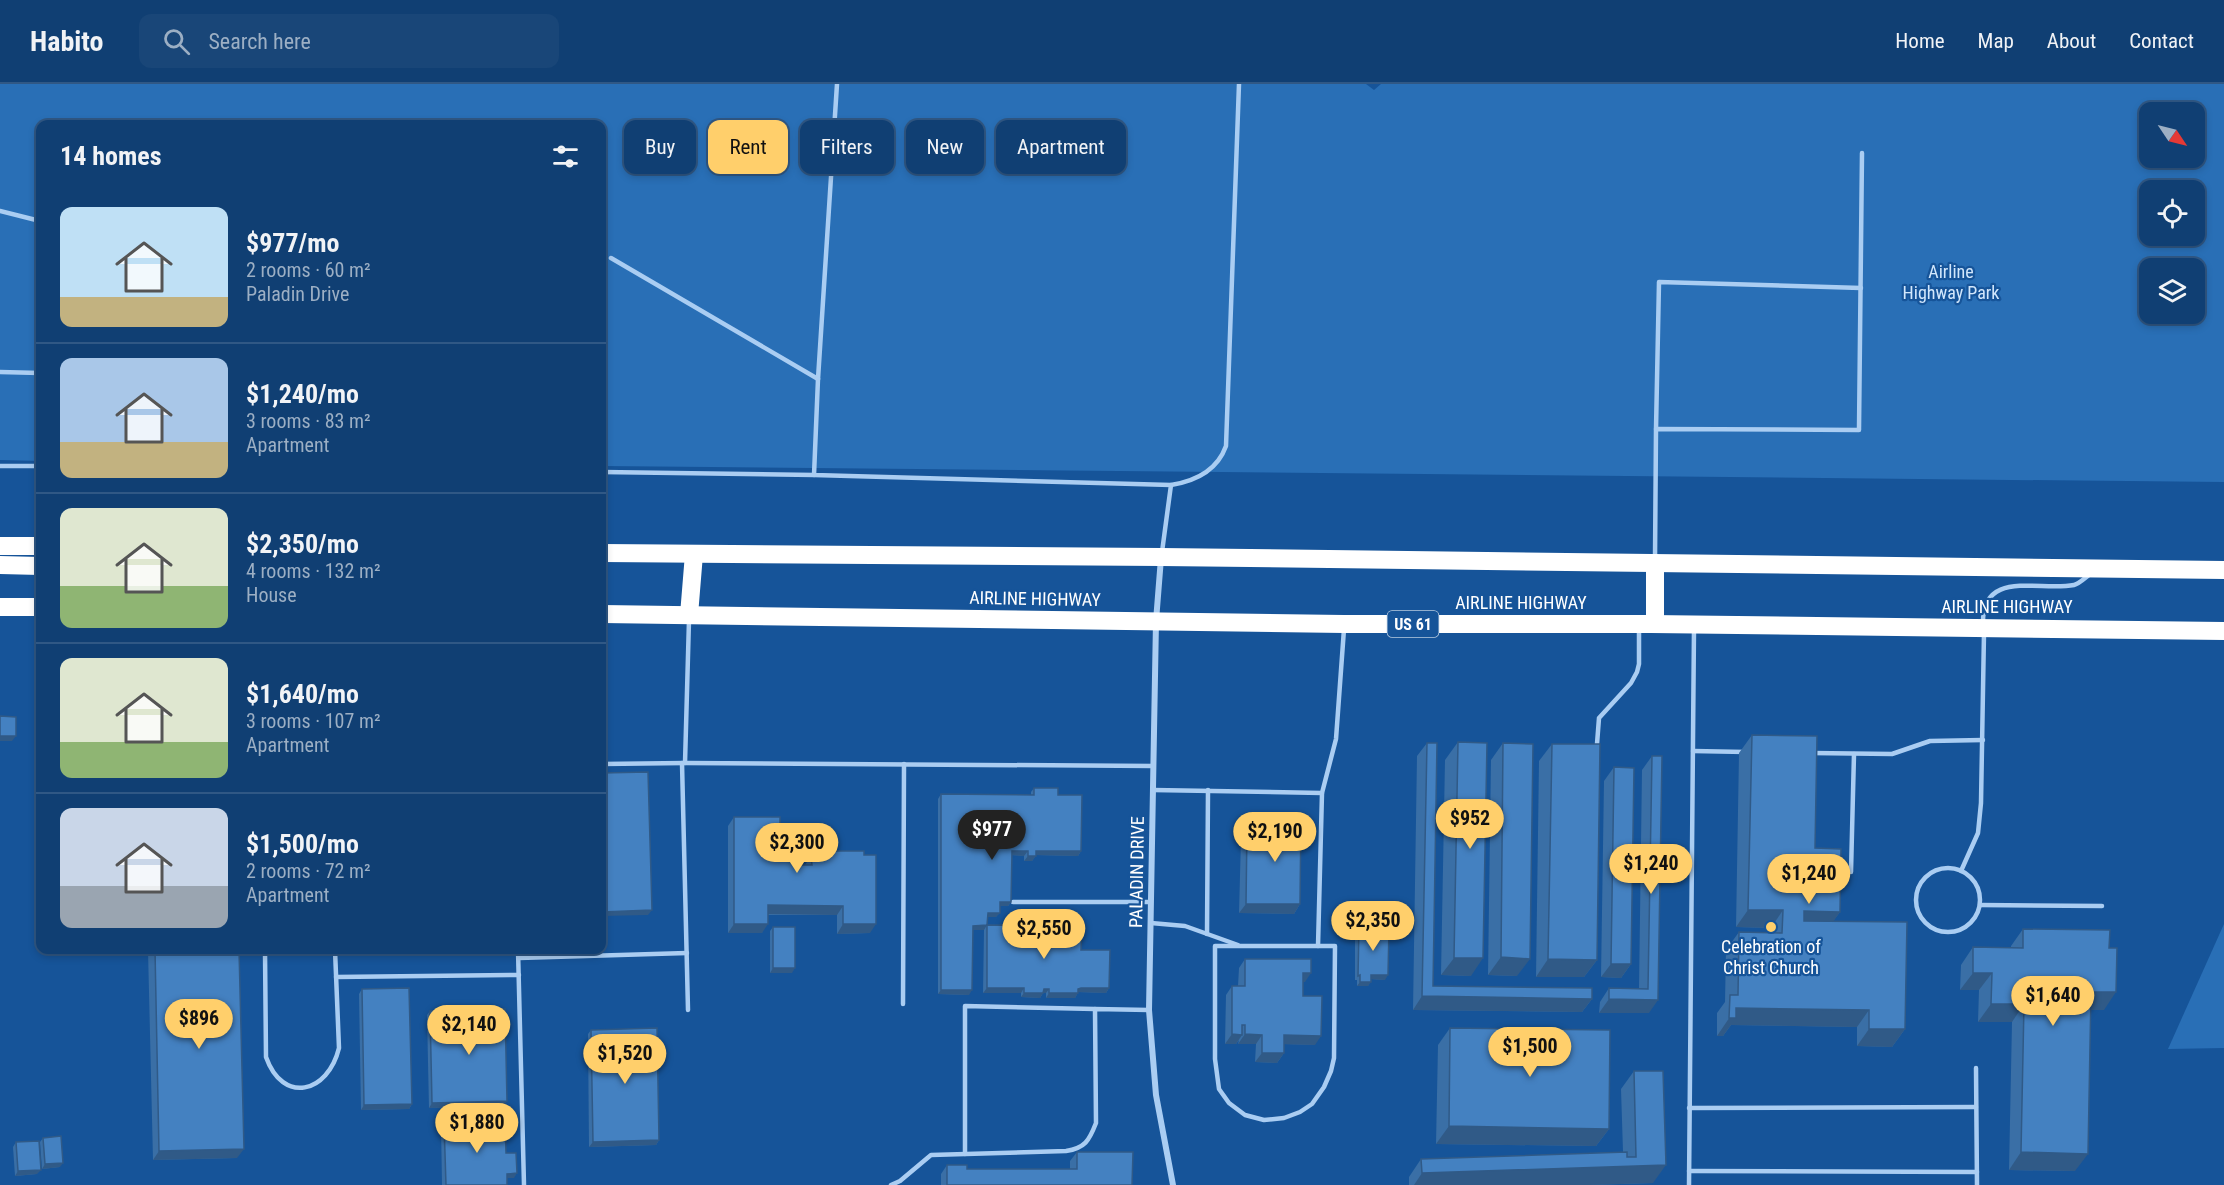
<!DOCTYPE html>
<meta charset="utf-8">
<style>
:root{--surface:#103f73;--page:#194678;--text:#f1f3f6;--muted:#9cafc4;--line:#305885;--accent:#ffcf6b}
body{margin:0;font-family:"Roboto Condensed",sans-serif;background:var(--page);color:var(--text);height:100vh;display:flex;flex-direction:column;font-size:22px;white-space:nowrap}
*{box-sizing:border-box;margin:0}
p{font-size:20px;color:var(--muted)}
.icon{flex:none;width:33px;height:33px;fill:none;stroke:currentColor;stroke-width:2;stroke-linecap:round;stroke-linejoin:round}
.map{position:relative;flex:1;overflow:hidden}
.details{position:absolute;left:36px;top:36px;width:570px;height:834px;display:flex;flex-direction:column;background:var(--surface);border-radius:12px;box-shadow:0 3px 9px #0003,0 0 0 2px var(--line)}
.details>*{flex:none}
.hud{position:absolute;left:624px;top:36px;width:570px;height:54px;display:flex;gap:12px}
.needle{width:39px;rotate:125deg}
.tools{position:absolute;left:2139px;top:18px;display:grid;gap:12px}
.tools a{display:grid;place-items:center;width:66px;height:66px;border-radius:12px;background:var(--surface);box-shadow:0 3px 9px #0003,0 0 0 2px var(--line);font-size:30px}
.price{position:absolute;translate:-50% -51px;padding:0 14px;border-radius:21px;background:var(--accent);color:#111;font-size:20px;line-height:39px;filter:drop-shadow(0 2px 3px #0008)}
.price::after{content:'';position:absolute;left:50%;top:36px;width:18px;height:14px;margin-left:-9px;background:inherit;clip-path:polygon(0 0,100% 0,50% 100%)}
.price.current{background:#222;color:#fff}
ul{padding:0;list-style:none}
li{display:flex;align-items:center;gap:18px;height:150px;padding:0 24px}
li+li{border-top:2px solid var(--line)}
li span{display:grid;place-items:center;flex:none;width:168px;height:120px;border-radius:12px;color:#555}
li>.icon{margin-inline-start:auto}
span .icon{width:72px;height:72px;fill:#fffc;stroke-width:1}
li b{font-size:26px}
h2{display:flex;justify-content:space-between;align-items:center;height:72px;padding:0 24px;font-size:26px}
.chip{padding:0 21px;border-radius:12px;background:var(--surface);box-shadow:0 3px 9px #0003,0 0 0 2px var(--line);font-size:21px;line-height:54px}
.chip.current{background:var(--accent);color:#111}
header{display:flex;align-items:center;gap:36px;box-sizing:border-box;height:84px;padding:0 30px;background:var(--surface);border-bottom:2px solid var(--line)}
header strong{font-size:28px}
nav{display:flex;gap:33px;margin-inline-start:auto;font-size:21px}
.search{width:420px;height:54px;background:var(--page);display:flex;align-items:center;gap:15px;box-sizing:border-box;padding:0 21px;border-radius:12px;color:var(--muted);font-size:22px}
.map>svg:first-child{display:block}
</style>
<header>
<strong>Habito</strong>
<div class="search"><svg class="icon" aria-label="search" viewBox="0 0 24 24"><circle cx="10" cy="10" r="6"/><path d="M15 15l6 6"/></svg>Search here</div>
<nav><a>Home</a><a>Map</a><a>About</a><a>Contact</a></nav>
</header>
<div class="map">
<svg width="2224" height="1101" viewBox="0 0 2224 1101">
<rect width="100%" height="100%" fill="#165499"/>
<g fill="#296fb6" fill-rule="evenodd">
<path d="M 0,0 L 1366,0 L 1374,6 L 1381,0 L 2224,0 L 2224,398 L 602,382 L 602,40 L 40,40 L 40,377 L 0,376 ZM 2150,28 L 2194,28 L 2194,74 L 2150,74 ZM 2150,106 L 2194,106 L 2194,152 L 2150,152 ZM 2150,184 L 2194,184 L 2194,230 L 2150,230 Z"/>
<path d="M 2224,840 L 2224,964 L 2168,965 Z"/>
</g>
<g fill="none" stroke-linecap="round" stroke-linejoin="round">
<g stroke="#aacdf2" stroke-width="4.5">
<path d="M 837,0 L 818,295 L 814,391 L 1171,401 L 1162,468"/>
<path d="M 0,127 L 40,137"/>
<path d="M 611,174 L 818,295"/>
<path d="M 0,288 L 40,289"/>
<path d="M 1656,345 L 1659,198 L 1861,204"/>
<path d="M 0,382 L 40,382"/>
<path d="M 602,388 L 814,391"/>
<path d="M 1171,401 C 1196,397 1217,387 1226,362 L 1239,0"/>
<path d="M 1655,476 L 1656,345 L 1859,346 L 1862,69"/>
<path d="M 1983,541 C 1981,484 2040,508 2074,501 C 2079,500 2085,494 2089,491"/>
<path d="M 1597,660 L 1599,634 L 1631,599 L 1637,588 L 1639,580 L 1639,545"/>
<path d="M 1693,667 L 1746,668"/>
<path d="M 1811,669 L 1892,670 L 1930,657 L 1983,656"/>
<path d="M 682,679 L 688,926"/>
<path d="M 685,679 L 689,536"/>
<path d="M 602,680 L 685,679 L 1153,682"/>
<path d="M 1153,706 L 1322,709 L 1336,655 L 1344,545"/>
<circle cx="1948" cy="816" r="32"/>
<path d="M 1961,787 L 1978,749 L 1981,719 L 1984,549"/>
<path d="M 1851,788 L 1854,670"/>
<path d="M 1013,818 L 1151,818"/>
<path d="M 1980,821 L 2102,822"/>
<path d="M 1151,839 L 1185,842 L 1238,861"/>
<path d="M 1207,850 L 1208,706"/>
<path d="M 1215,862 L 1335,862 L 1334,974 L 1331,987 L 1324,1003 L 1312,1020 L 1300,1028 L 1284,1034 L 1264,1036 L 1245,1031 L 1229,1019 L 1219,1005 L 1215,975 Z"/>
<path d="M 1318,862 L 1322,709"/>
<path d="M 317,866 L 265,867 L 266,973 C 283,1021 328,1009 339,964 L 335,866"/>
<path d="M 518,866 L 524,1101"/>
<path d="M 519,874 L 687,869"/>
<path d="M 336,893 L 519,891"/>
<path d="M 903,920 L 904,680"/>
<path d="M 1976,984 L 1977,1101"/>
<path d="M 1689,1024 L 1976,1023"/>
<path d="M 965,1070 L 965,922 L 1095,925"/>
<path d="M 1689,1087 L 1977,1088"/>
<path d="M 891,1101 L 900,1097 L 931,1071 L 1066,1067 C 1085,1064 1089,1057 1096,1039 L 1095,925 L 1149,926"/>
<path d="M 1689,1101 L 1694,544"/>
</g>
<path stroke="#aacdf2" stroke-width="6" d="M 1161,474 L 1156,537 L 1149,926 L 1156,1011 L 1173,1101"/>
<g stroke="#fff" stroke-width="18">
<path d="M 0,462 L 40,462"/>
<path d="M 602,469 L 1161,473 L 2224,486"/>
<path d="M 0,481 L 40,482"/>
<path d="M 0,523 L 40,523"/>
<path d="M 602,530 L 1344,540 L 1651,540 L 2224,547"/>
<path d="M 689,531 L 694,470"/>
<path d="M 1655,540 L 1655,479"/>
</g>
</g>
<g fill="#3a6fa6">
<path d="M 1752,651 L 1815,764 L 1840,828 L 1833,837 L 1905,945 L 1892,963 L 1857,962 L 1857,943 L 1731,941 L 1723,952 L 1717,952 L 1717,929 L 1725,918 L 1726,866 L 1739,848 L 1771,849 L 1771,844 L 1736,843 L 1739,669 Z"/>
<path d="M 1458,658 L 1471,892 L 1441,891 L 1445,676 Z"/>
<path d="M 1427,659 L 1433,902 L 1592,915 L 1582,928 L 1413,926 L 1417,672 Z"/>
<path d="M 1503,659 L 1517,892 L 1488,891 L 1491,676 Z"/>
<path d="M 1552,660 L 1597,876 L 1584,893 L 1536,893 L 1539,677 Z"/>
<path d="M 1652,672 L 1649,929 L 1599,929 L 1600,918 L 1609,904 L 1639,905 L 1642,686 Z"/>
<path d="M 1614,683 L 1631,880 L 1621,894 L 1601,893 L 1604,697 Z"/>
<path d="M 1034,704 L 1058,711 L 1081,767 L 1078,772 L 1036,771 L 1032,777 L 1024,777 L 1024,772 L 1012,771 L 1011,818 L 1008,822 L 1000,822 L 996,833 L 988,833 L 987,841 L 1081,866 L 1109,904 L 1106,909 L 1078,908 L 1075,914 L 1046,914 L 1046,909 L 1043,909 L 1040,914 L 1021,913 L 1021,909 L 983,909 L 984,846 L 973,846 L 969,911 L 938,910 L 938,715 L 941,710 L 1031,711 L 1031,708 Z"/>
<path d="M 1278,731 L 1300,820 L 1294,830 L 1239,829 L 1241,754 L 1247,745 L 1271,745 L 1271,740 Z"/>
<path d="M 734,733 L 780,744 L 813,759 L 807,768 L 802,768 L 802,781 L 805,781 L 811,772 L 820,772 L 823,767 L 870,849 L 837,850 L 837,831 L 768,831 L 762,849 L 728,849 L 728,742 Z"/>
<path d="M 773,843 L 792,889 L 770,889 L 770,847 Z"/>
<path d="M 1359,843 L 1385,896 L 1371,895 L 1368,902 L 1357,902 L 1357,896 L 1355,896 L 1355,848 Z"/>
<path d="M 2023,845 L 2104,926 L 2091,926 L 2075,1087 L 2009,1086 L 2012,938 L 1978,938 L 1979,906 L 1960,906 L 1961,881 L 1973,863 L 2011,864 L 2011,862 Z"/>
<path d="M 148,866 L 239,866 L 237,1074 L 153,1076 Z"/>
<path d="M 1245,875 L 1305,898 L 1303,898 L 1303,912 L 1315,961 L 1284,960 L 1284,969 L 1277,979 L 1255,978 L 1256,960 L 1238,960 L 1239,956 L 1236,960 L 1225,960 L 1226,911 L 1232,902 L 1238,902 L 1239,884 Z"/>
<path d="M 362,905 L 412,1020 L 409,1025 L 361,1026 L 359,910 Z"/>
<path d="M 430,927 L 504,1022 L 429,1024 L 427,931 Z"/>
<path d="M 1450,944 L 1609,1045 L 1596,1062 L 1436,1060 L 1438,961 Z"/>
<path d="M 591,946 L 659,1056 L 656,1061 L 589,1063 L 588,950 Z"/>
<path d="M 1634,987 L 1653,1099 L 1589,1101 L 1409,1101 L 1409,1093 L 1421,1075 L 1623,1068 L 1621,1005 Z"/>
<path d="M 444,1038 L 506,1069 L 514,1094 L 507,1094 L 507,1101 L 442,1101 L 441,1042 Z"/>
<path d="M 43,1054 L 60,1083 L 42,1085 L 40,1058 Z"/>
<path d="M 16,1058 L 37,1090 L 15,1092 L 13,1063 Z"/>
<path d="M 1077,1068 L 1132,1101 L 941,1101 L 941,1090 L 947,1081 L 967,1085 L 1070,1085 L 1070,1077 Z"/>
</g>
<g fill="#305a87">
<path d="M 0,652 L 16,652 L 12,657 L 0,657 Z"/>
<path d="M 802,759 L 813,759 L 807,768 L 796,768 Z"/>
<path d="M 1012,767 L 1028,767 L 1024,772 L 1009,771 Z"/>
<path d="M 1036,767 L 1081,767 L 1078,772 L 1033,771 Z"/>
<path d="M 1028,772 L 1036,772 L 1032,777 L 1024,777 Z"/>
<path d="M 1000,818 L 1011,818 L 1008,822 L 997,822 Z"/>
<path d="M 1246,820 L 1300,820 L 1294,830 L 1239,829 Z"/>
<path d="M 768,821 L 843,822 L 837,831 L 762,830 Z"/>
<path d="M 652,826 L 648,831 L 602,832 L 602,828 Z"/>
<path d="M 1748,826 L 1783,826 L 1771,844 L 1736,843 Z"/>
<path d="M 1804,827 L 1840,828 L 1828,845 L 1792,845 Z"/>
<path d="M 988,829 L 1000,829 L 996,833 L 984,833 Z"/>
<path d="M 734,840 L 768,840 L 762,849 L 728,849 Z"/>
<path d="M 843,840 L 876,840 L 870,849 L 837,850 Z"/>
<path d="M 987,841 L 984,846 L 969,846 L 973,842 Z"/>
<path d="M 426,866 L 481,866 L 425,867 Z"/>
<path d="M 1501,873 L 1530,875 L 1517,892 L 1488,891 Z"/>
<path d="M 1454,874 L 1483,874 L 1471,892 L 1441,891 Z"/>
<path d="M 1548,875 L 1597,876 L 1584,893 L 1536,893 Z"/>
<path d="M 1611,880 L 1631,880 L 1621,894 L 1601,893 Z"/>
<path d="M 773,884 L 795,884 L 792,889 L 770,889 Z"/>
<path d="M 1303,889 L 1311,889 L 1305,898 L 1297,898 Z"/>
<path d="M 1973,889 L 1992,889 L 1979,906 L 1960,906 Z"/>
<path d="M 1371,891 L 1388,891 L 1385,896 L 1368,895 Z"/>
<path d="M 1360,898 L 1371,898 L 1368,902 L 1357,902 Z"/>
<path d="M 987,904 L 1024,904 L 1021,909 L 983,909 Z"/>
<path d="M 1081,904 L 1109,904 L 1106,909 L 1077,908 L 1078,909 L 1075,914 L 1046,914 L 1049,909 Z"/>
<path d="M 1044,905 L 1049,905 L 1046,909 L 1043,909 L 1040,914 L 1021,913 L 1024,909 Z"/>
<path d="M 941,906 L 972,906 L 969,911 L 938,910 Z"/>
<path d="M 2091,908 L 2116,908 L 2104,926 L 2079,926 Z"/>
<path d="M 1422,912 L 1592,915 L 1582,928 L 1413,926 Z"/>
<path d="M 1609,915 L 1658,916 L 1649,929 L 1599,929 Z"/>
<path d="M 1991,920 L 2024,920 L 2012,938 L 1978,938 Z"/>
<path d="M 1736,924 L 1869,926 L 1857,943 L 1731,941 L 1723,952 L 1717,952 Z"/>
<path d="M 1869,945 L 1905,945 L 1892,963 L 1857,962 Z"/>
<path d="M 1232,950 L 1242,951 L 1236,960 L 1225,960 Z"/>
<path d="M 1245,950 L 1262,951 L 1256,960 L 1238,960 Z"/>
<path d="M 1284,951 L 1321,952 L 1315,961 L 1277,960 Z"/>
<path d="M 1262,969 L 1284,969 L 1277,979 L 1255,978 Z"/>
<path d="M 507,1017 L 504,1022 L 429,1024 L 432,1019 Z"/>
<path d="M 412,1020 L 409,1025 L 361,1026 L 364,1021 Z"/>
<path d="M 1449,1042 L 1609,1045 L 1596,1062 L 1436,1060 Z"/>
<path d="M 659,1056 L 656,1061 L 589,1063 L 593,1058 Z"/>
<path d="M 244,1065 L 237,1074 L 153,1076 L 159,1067 Z"/>
<path d="M 2021,1068 L 2088,1070 L 2075,1087 L 2009,1086 Z"/>
<path d="M 63,1079 L 60,1083 L 42,1085 L 45,1080 Z"/>
<path d="M 1666,1081 L 1653,1099 L 1589,1101 L 1414,1101 L 1422,1089 Z"/>
<path d="M 41,1086 L 37,1090 L 15,1092 L 18,1087 Z"/>
<path d="M 517,1089 L 514,1094 L 503,1094 L 507,1090 Z"/>
</g>
<g fill="#4481c1" stroke="#305a87" stroke-width="1.5">
<path d="M 0,632 L 16,633 L 16,652 L 0,652 Z"/>
<path d="M 1752,651 L 1817,652 L 1815,764 L 1841,765 L 1840,828 L 1804,827 L 1804,837 L 1907,838 L 1905,945 L 1869,945 L 1869,926 L 1736,924 L 1736,934 L 1729,934 L 1730,911 L 1738,911 L 1739,848 L 1782,849 L 1783,826 L 1748,826 Z"/>
<path d="M 1458,658 L 1487,659 L 1483,874 L 1454,874 Z"/>
<path d="M 1427,659 L 1437,659 L 1433,902 L 1592,904 L 1592,915 L 1422,912 Z"/>
<path d="M 1503,659 L 1533,660 L 1530,875 L 1501,873 Z"/>
<path d="M 1552,660 L 1600,660 L 1597,876 L 1548,875 Z"/>
<path d="M 1652,672 L 1662,672 L 1658,916 L 1609,915 L 1609,904 L 1648,905 Z"/>
<path d="M 1614,683 L 1634,684 L 1631,880 L 1611,880 Z"/>
<path d="M 648,688 L 652,826 L 602,828 L 602,689 Z"/>
<path d="M 1034,704 L 1058,704 L 1058,711 L 1082,711 L 1081,767 L 1036,767 L 1036,772 L 1028,772 L 1028,767 L 1012,767 L 1011,818 L 1000,818 L 1000,829 L 988,829 L 987,841 L 973,842 L 972,906 L 941,906 L 941,710 L 1034,711 Z"/>
<path d="M 1278,731 L 1301,731 L 1300,820 L 1246,820 L 1247,745 L 1277,745 Z"/>
<path d="M 734,733 L 780,733 L 780,744 L 813,742 L 813,759 L 802,759 L 802,781 L 812,781 L 811,772 L 824,772 L 823,767 L 864,767 L 864,771 L 876,771 L 876,840 L 843,840 L 843,822 L 768,821 L 768,840 L 734,840 Z"/>
<path d="M 987,841 L 1082,842 L 1081,866 L 1110,866 L 1109,904 L 1081,904 L 1078,905 L 1078,909 L 1049,909 L 1049,905 L 1044,905 L 1043,909 L 1024,909 L 1024,904 L 987,904 Z"/>
<rect x="773" y="843" width="22" height="41"/>
<path d="M 1359,843 L 1389,843 L 1388,891 L 1371,891 L 1371,898 L 1360,898 L 1360,891 L 1358,892 Z"/>
<path d="M 2023,845 L 2110,846 L 2109,864 L 2117,864 L 2116,908 L 2091,908 L 2088,1070 L 2021,1068 L 2024,920 L 1991,920 L 1992,889 L 1973,889 L 1973,863 L 2023,864 Z"/>
<path d="M 155,866 L 239,866 L 244,1065 L 159,1067 Z"/>
<path d="M 1245,875 L 1311,875 L 1311,889 L 1303,889 L 1303,912 L 1322,912 L 1321,952 L 1284,951 L 1284,969 L 1262,969 L 1262,951 L 1245,950 L 1245,941 L 1242,941 L 1242,951 L 1232,950 L 1232,902 L 1245,902 Z"/>
<path d="M 409,904 L 412,1020 L 364,1021 L 362,905 Z"/>
<path d="M 505,925 L 507,1017 L 432,1019 L 430,927 Z"/>
<path d="M 657,944 L 659,1056 L 593,1058 L 591,946 Z"/>
<path d="M 1450,944 L 1610,946 L 1609,1045 L 1449,1042 Z"/>
<path d="M 1634,987 L 1663,987 L 1666,1081 L 1422,1089 L 1421,1075 L 1627,1068 L 1627,1073 L 1636,1073 Z"/>
<path d="M 505,1036 L 506,1069 L 516,1069 L 517,1089 L 507,1090 L 507,1101 L 446,1101 L 444,1038 Z"/>
<path d="M 61,1052 L 63,1079 L 45,1080 L 43,1054 Z"/>
<path d="M 39,1057 L 41,1086 L 18,1087 L 16,1058 Z"/>
<path d="M 1077,1068 L 1133,1068 L 1132,1101 L 947,1101 L 947,1081 L 967,1081 L 967,1085 L 1077,1085 Z"/>
</g>
<circle fill="#ffcf6b" stroke="#165499" stroke-width="2" cx="1771" cy="843" r="6"/>
<g text-anchor="middle" stroke-width="4.5" stroke-linejoin="round" paint-order="stroke">
<rect fill="#165499" stroke="#b9cce0" stroke-width="1.5" x="1387.5" y="527" width="51" height="26" rx="4.5"/>
<g font-size="16" font-weight="bold" fill="#fff">
<text x="1413" y="546">US 61</text>
</g>
<g font-size="18" fill="#d2e7fc" stroke="#165499">
<text x="1951" y="194">Airline<tspan x="1951" dy="21">Highway Park</tspan></text>
</g>
<g font-size="18" fill="#fff" stroke="#165499">
<text transform="translate(1035 515) rotate(1)" y="6">AIRLINE HIGHWAY</text>
<text x="1521" y="525">AIRLINE HIGHWAY</text>
<text x="2007" y="529">AIRLINE HIGHWAY</text>
<text transform="translate(1137 788) rotate(-89)" y="6">PALADIN DRIVE</text>
</g>
<g font-size="18" fill="#fff" stroke="#165499">
<text x="1771" y="869">Celebration of<tspan x="1771" dy="21">Christ Church</tspan></text>
</g>
</g>
</svg>
<div class="tools">
<a><svg class="needle" viewBox="-14 -14 28 28"><path d="M0-13l5 13h-10z" fill="#e53935"/><path d="M0 13l5-13h-10z" fill="#9cafc4"/></svg></a>
<a><svg class="icon" aria-label="locate" viewBox="0 0 24 24"><circle cx="12" cy="12" r="6"/><path d="M12 2v4M12 18v4M2 12h4M18 12h4"/></svg></a>
<a><svg class="icon" aria-label="layers" viewBox="0 0 24 24"><path d="M12 4l9 5-9 5-9-5zM3 14l9 5 9-5"/></svg></a>
</div>
<b class="price" style="left:1470px;top:766px">$952</b>
<b class="price current" style="left:992px;top:777px">$977</b>
<b class="price" style="left:1275px;top:779px">$2,190</b>
<b class="price" style="left:797px;top:790px">$2,300</b>
<b class="price" style="left:1651px;top:811px">$1,240</b>
<b class="price" style="left:1809px;top:821px">$1,240</b>
<b class="price" style="left:1373px;top:868px">$2,350</b>
<b class="price" style="left:1044px;top:876px">$2,550</b>
<b class="price" style="left:2053px;top:943px">$1,640</b>
<b class="price" style="left:199px;top:966px">$896</b>
<b class="price" style="left:469px;top:972px">$2,140</b>
<b class="price" style="left:1530px;top:994px">$1,500</b>
<b class="price" style="left:625px;top:1001px">$1,520</b>
<b class="price" style="left:477px;top:1070px">$1,880</b>
<div class="hud">
<a class="chip">Buy</a>
<a class="chip current">Rent</a>
<a class="chip">Filters</a>
<a class="chip">New</a>
<a class="chip">Apartment</a>
</div>
<section class="details">
<h2>14 homes<svg class="icon" aria-label="filters" viewBox="0 0 24 24"><path d="M4 7h16M4 17h16"/><circle cx="9" cy="7" r="2"/><circle cx="15" cy="17" r="2"/></svg></h2>
<ul>
<li><span style="background:linear-gradient(#bfe0f5 75%,#c2b280 0)"><svg class="icon" aria-label="home" viewBox="0 0 24 24"><path d="M3 11l9-7 9 7M6 9v11h12V9"/></svg></span><div><b>$977/mo</b><p>2 rooms · 60 m²</p><p>Paladin Drive</p></div></li>
<li><span style="background:linear-gradient(#a9c7e8 70%,#c2b280 0)"><svg class="icon" aria-label="home" viewBox="0 0 24 24"><path d="M3 11l9-7 9 7M6 9v11h12V9"/></svg></span><div><b>$1,240/mo</b><p>3 rooms · 83 m²</p><p>Apartment</p></div></li>
<li><span style="background:linear-gradient(#dfe7d0 65%,#8fb573 0)"><svg class="icon" aria-label="home" viewBox="0 0 24 24"><path d="M3 11l9-7 9 7M6 9v11h12V9"/></svg></span><div><b>$2,350/mo</b><p>4 rooms · 132 m²</p><p>House</p></div></li>
<li><span style="background:linear-gradient(#dfe7d0 70%,#8fb573 0)"><svg class="icon" aria-label="home" viewBox="0 0 24 24"><path d="M3 11l9-7 9 7M6 9v11h12V9"/></svg></span><div><b>$1,640/mo</b><p>3 rooms · 107 m²</p><p>Apartment</p></div></li>
<li><span style="background:linear-gradient(#c9d6e8 65%,#9aa5b1 0)"><svg class="icon" aria-label="home" viewBox="0 0 24 24"><path d="M3 11l9-7 9 7M6 9v11h12V9"/></svg></span><div><b>$1,500/mo</b><p>2 rooms · 72 m²</p><p>Apartment</p></div></li>
</ul>
</section>
</div>
